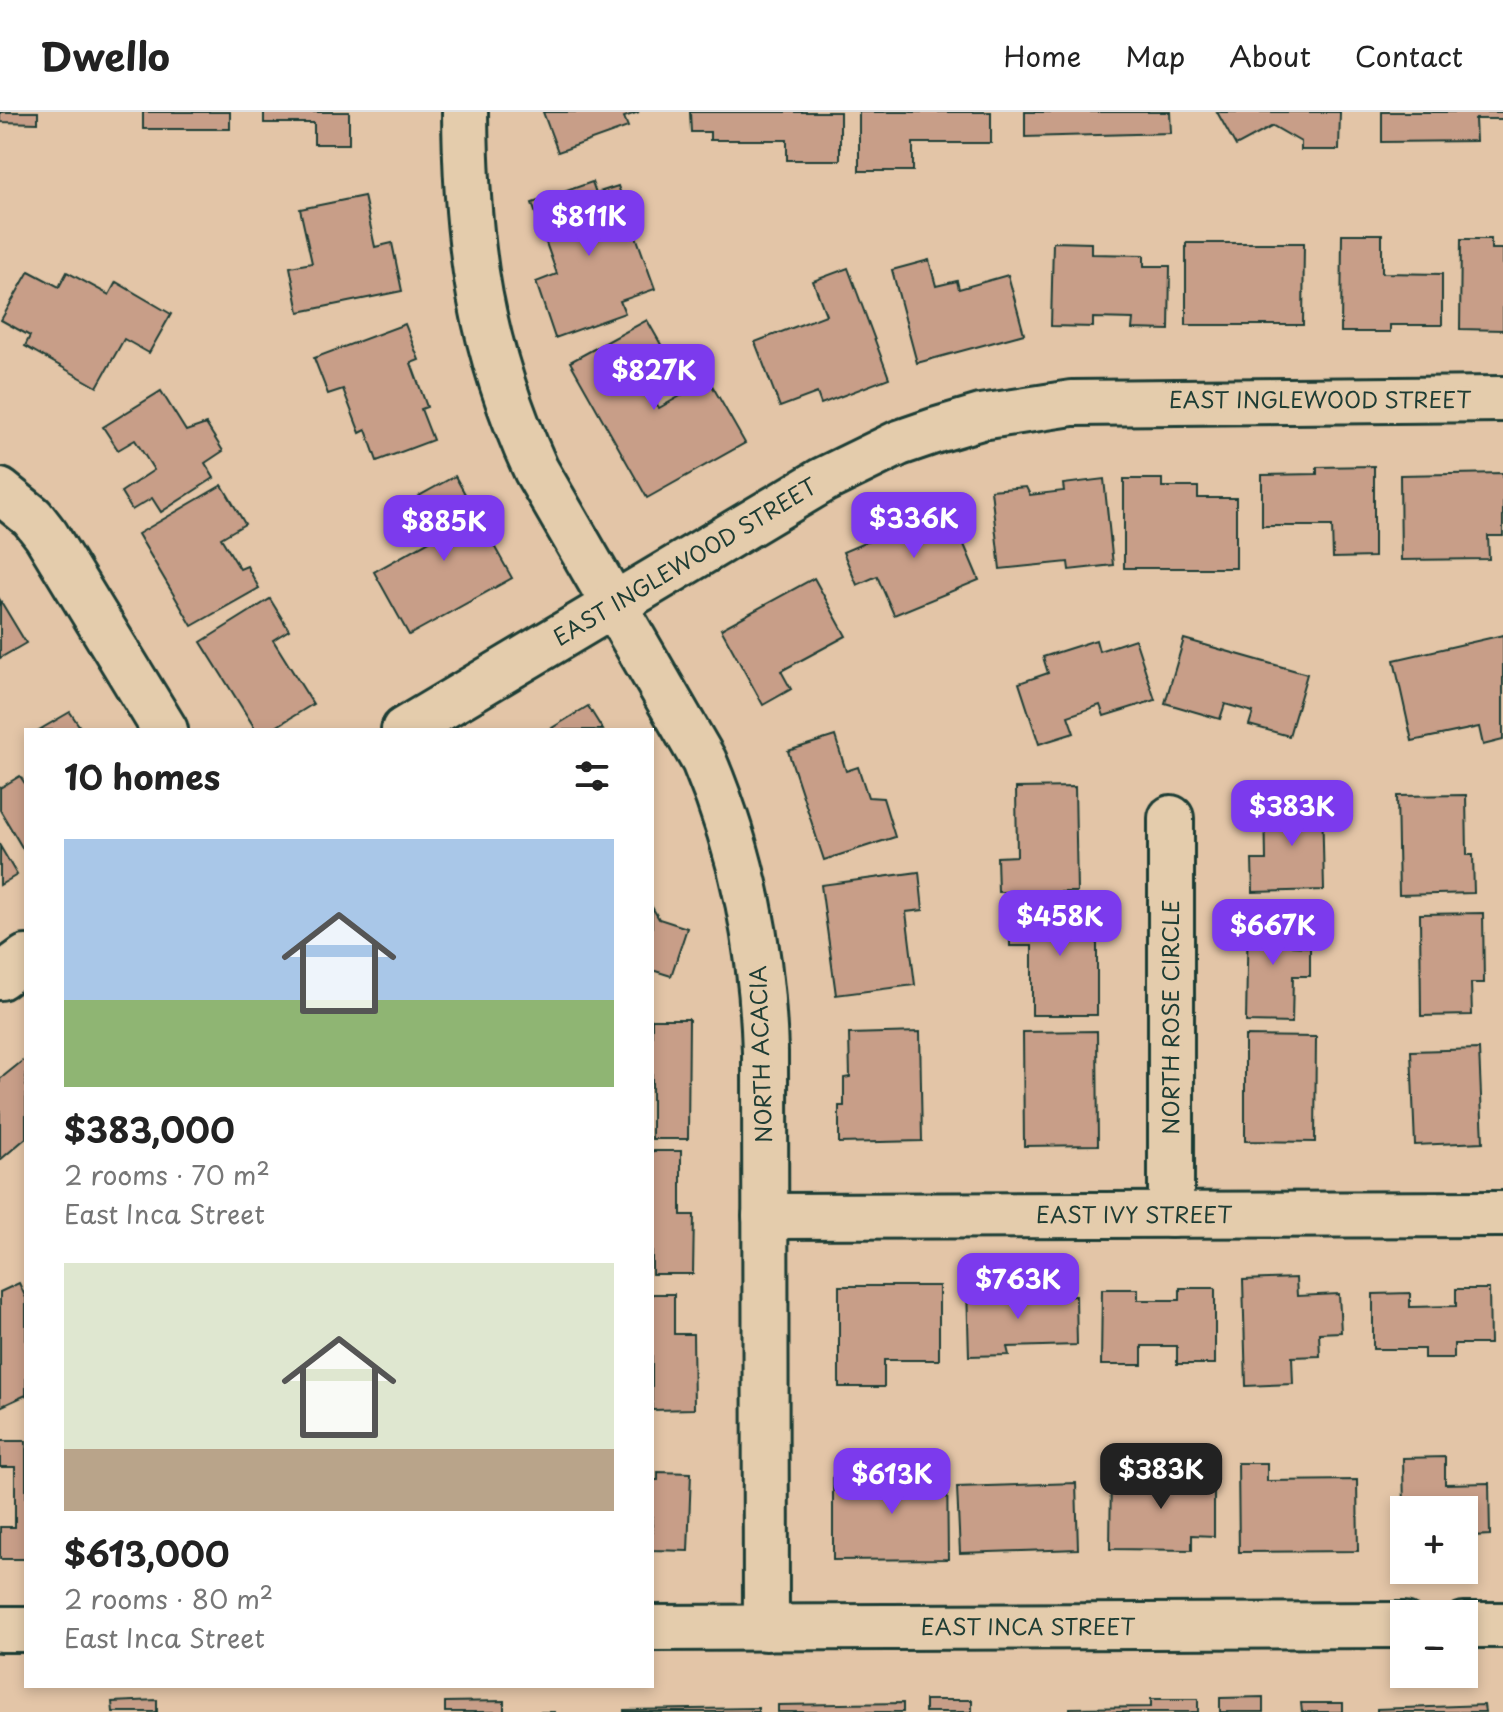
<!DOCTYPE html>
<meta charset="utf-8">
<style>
:root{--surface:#fff;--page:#f2f2f2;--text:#222;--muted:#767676;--line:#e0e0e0;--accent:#7c3aed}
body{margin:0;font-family:"Playpen Sans",sans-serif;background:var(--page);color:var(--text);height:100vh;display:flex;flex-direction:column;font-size:30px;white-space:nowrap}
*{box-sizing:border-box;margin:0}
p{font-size:26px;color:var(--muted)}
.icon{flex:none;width:44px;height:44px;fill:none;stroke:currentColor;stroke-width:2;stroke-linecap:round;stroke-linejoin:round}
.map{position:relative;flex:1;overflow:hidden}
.side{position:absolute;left:24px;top:616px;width:630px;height:960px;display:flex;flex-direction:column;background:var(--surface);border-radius:0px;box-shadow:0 4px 12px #0003}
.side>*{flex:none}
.buttons{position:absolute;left:1390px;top:1384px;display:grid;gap:16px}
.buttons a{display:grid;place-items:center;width:88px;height:88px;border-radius:0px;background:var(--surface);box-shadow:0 4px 12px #0003;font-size:40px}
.price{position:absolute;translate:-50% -68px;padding:0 18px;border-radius:16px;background:var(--accent);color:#fff;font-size:26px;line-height:52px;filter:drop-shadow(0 2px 4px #0008)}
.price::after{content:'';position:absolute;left:50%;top:48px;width:24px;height:18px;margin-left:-12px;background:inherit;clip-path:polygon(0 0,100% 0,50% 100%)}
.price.current{background:#222;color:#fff}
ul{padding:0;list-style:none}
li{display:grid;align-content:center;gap:16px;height:424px;padding:0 40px}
li span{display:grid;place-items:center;height:248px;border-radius:0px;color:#555}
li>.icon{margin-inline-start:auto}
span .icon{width:144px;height:144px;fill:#fffc;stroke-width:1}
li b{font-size:34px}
h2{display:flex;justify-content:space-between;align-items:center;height:96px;padding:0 40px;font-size:34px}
header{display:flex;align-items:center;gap:48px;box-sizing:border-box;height:112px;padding:0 40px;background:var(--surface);border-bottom:2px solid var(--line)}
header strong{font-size:38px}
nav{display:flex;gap:44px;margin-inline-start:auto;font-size:28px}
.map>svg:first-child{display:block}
</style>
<header>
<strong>Dwello</strong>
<nav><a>Home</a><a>Map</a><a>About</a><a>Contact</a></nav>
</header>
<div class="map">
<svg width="1503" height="1600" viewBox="0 0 1503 1600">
<rect width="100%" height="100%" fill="#e3c5a7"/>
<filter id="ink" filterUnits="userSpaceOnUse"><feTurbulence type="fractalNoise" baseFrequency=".0125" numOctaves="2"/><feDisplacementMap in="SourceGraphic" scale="16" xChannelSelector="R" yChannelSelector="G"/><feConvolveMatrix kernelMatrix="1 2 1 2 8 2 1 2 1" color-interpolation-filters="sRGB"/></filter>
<g filter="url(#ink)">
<g fill="#c89e88" stroke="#1f3d34" stroke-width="2">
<path d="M 0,0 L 38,0 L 38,11 L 0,10 Z"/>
<rect x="143" y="0" width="87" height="17"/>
<path d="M 264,0 L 349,0 L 349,32 L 314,32 L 314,11 L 264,11 Z"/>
<path d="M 543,0 L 639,0 L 624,5 L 628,15 L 558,40 Z"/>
<path d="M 690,0 L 840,0 L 840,48 L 787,48 L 787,28 L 710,28 L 710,20 L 691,20 Z"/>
<path d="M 859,0 L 991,0 L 991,31 L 913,31 L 913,59 L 859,59 Z"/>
<path d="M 1025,0 L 1170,0 L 1171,21 L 1025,25 Z"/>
<path d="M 1217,0 L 1340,0 L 1339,38 L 1301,38 L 1301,30 L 1273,14 L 1236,34 Z"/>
<path d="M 1382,0 L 1503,0 L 1503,7 L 1475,7 L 1476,29 L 1382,30 Z"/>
<path d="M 592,70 L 596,81 L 618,74 L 655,177 L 620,189 L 625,201 L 555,226 L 536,170 L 557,162 L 532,91 Z"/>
<path d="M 364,84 L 375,135 L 392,131 L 402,179 L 299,200 L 290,155 L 312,151 L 300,97 Z"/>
<path d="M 1342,122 L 1382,122 L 1382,161 L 1442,162 L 1442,213 L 1390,213 L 1390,220 L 1341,220 Z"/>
<path d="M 1461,127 L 1491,127 L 1491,137 L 1503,137 L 1503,218 L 1460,217 Z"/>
<path d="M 1053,130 L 1091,131 L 1091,142 L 1144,143 L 1144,154 L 1170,154 L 1169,218 L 1132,217 L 1133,207 L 1093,206 L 1093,215 L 1051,214 Z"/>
<path d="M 1186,131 L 1304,131 L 1303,213 L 1186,213 Z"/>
<path d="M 929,148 L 936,174 L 957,169 L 959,177 L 1008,163 L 1024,222 L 917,251 L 892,158 Z"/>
<path d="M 848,156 L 889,266 L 821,292 L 817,281 L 780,295 L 755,230 L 826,203 L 813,169 Z"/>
<path d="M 29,159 L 59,175 L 67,160 L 109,183 L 116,170 L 171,202 L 149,241 L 124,227 L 97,275 L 25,234 L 30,224 L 1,208 Z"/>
<path d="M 647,208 L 671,250 L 642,266 L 659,296 L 709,268 L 745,331 L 647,386 L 570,250 Z"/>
<path d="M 405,212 L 419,248 L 411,251 L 427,295 L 421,297 L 433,328 L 377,349 L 366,318 L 360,321 L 343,277 L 328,282 L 314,246 Z"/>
<path d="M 161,279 L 186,319 L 206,312 L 223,339 L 205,351 L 214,366 L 161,400 L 152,386 L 132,398 L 121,380 L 154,358 L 135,328 L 118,338 L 103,315 Z"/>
<path d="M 1374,354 L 1374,445 L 1333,446 L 1332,414 L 1262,414 L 1262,363 L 1317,362 L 1317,355 Z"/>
<path d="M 1503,361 L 1503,424 L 1488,424 L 1489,447 L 1401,448 L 1400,363 Z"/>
<path d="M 455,364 L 512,466 L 409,523 L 374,460 L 440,423 L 419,384 Z"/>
<path d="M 1104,367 L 1113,453 L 1069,458 L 1068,450 L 1000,457 L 991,378 L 1026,375 L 1030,383 L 1064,379 L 1063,372 Z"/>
<path d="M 1124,367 L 1162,367 L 1162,375 L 1198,375 L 1198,386 L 1236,386 L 1236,456 L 1124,456 Z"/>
<path d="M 222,373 L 245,412 L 221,426 L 240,457 L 247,454 L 259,476 L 192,514 L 138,422 Z"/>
<path d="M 949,397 L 979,468 L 894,503 L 877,464 L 857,473 L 843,440 L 881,424 L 876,414 L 906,401 L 911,413 Z"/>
<path d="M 814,466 L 846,524 L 781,559 L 791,577 L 763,593 L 721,517 Z"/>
<path d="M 270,487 L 289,518 L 273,528 L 313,592 L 271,618 L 256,618 L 201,530 Z"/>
<path d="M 0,488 L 26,531 L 0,546 Z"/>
<path d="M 1503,523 L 1503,628 L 1483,633 L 1479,615 L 1412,629 L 1394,548 Z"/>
<path d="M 1135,527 L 1155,588 L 1104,604 L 1100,593 L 1068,604 L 1074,621 L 1039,632 L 1019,571 L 1048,561 L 1043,545 L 1096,528 L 1099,539 Z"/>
<path d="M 1184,527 L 1307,562 L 1289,624 L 1249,613 L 1253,600 L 1225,592 L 1220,607 L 1165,591 Z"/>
<path d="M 588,594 L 603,618 L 554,618 L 552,616 Z"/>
<path d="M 70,600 L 82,618 L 39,618 Z"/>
<path d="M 835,624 L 846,659 L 858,655 L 868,685 L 883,686 L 895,725 L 824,748 L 788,639 Z"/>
<path d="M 20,664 L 26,673 L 26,742 L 0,698 L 0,676 Z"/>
<path d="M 1075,675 L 1077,780 L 998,780 L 997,745 L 1017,744 L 1016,676 Z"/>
<path d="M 1466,683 L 1467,743 L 1473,743 L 1474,781 L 1399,783 L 1397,684 Z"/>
<path d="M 1322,687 L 1324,778 L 1253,780 L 1252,748 L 1266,748 L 1265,689 Z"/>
<path d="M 0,734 L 17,763 L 0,773 Z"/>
<path d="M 919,760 L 923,798 L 906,800 L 915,873 L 836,883 L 821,773 Z"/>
<path d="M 652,795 L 659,807 L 687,816 L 671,864 L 652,858 Z"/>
<path d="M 1010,796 L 1097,796 L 1097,903 L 1032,903 L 1032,834 L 1010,834 Z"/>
<path d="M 1248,799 L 1293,800 L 1292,834 L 1310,835 L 1310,864 L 1293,864 L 1292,911 L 1246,910 Z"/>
<path d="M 1483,801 L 1484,871 L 1471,871 L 1472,903 L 1421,904 L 1420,802 Z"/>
<path d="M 652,907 L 689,907 L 688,1027 L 652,1027 Z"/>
<path d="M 1097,919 L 1098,1033 L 1024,1034 L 1023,920 Z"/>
<path d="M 920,920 L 922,1029 L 839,1031 L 839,994 L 844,994 L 844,966 L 850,965 L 849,922 Z"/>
<path d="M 1245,924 L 1316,925 L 1315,1030 L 1245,1029 Z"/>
<path d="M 1479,937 L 1483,1030 L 1415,1033 L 1411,939 Z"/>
<path d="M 26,946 L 26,1026 L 0,1048 L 0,967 Z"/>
<path d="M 652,1039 L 681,1039 L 681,1103 L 694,1103 L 693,1162 L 652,1162 Z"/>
<path d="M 1296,1166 L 1297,1184 L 1339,1182 L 1341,1220 L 1319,1221 L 1320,1244 L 1292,1245 L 1293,1272 L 1246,1274 L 1243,1168 Z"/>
<path d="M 19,1171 L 26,1186 L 26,1283 L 0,1295 L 0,1180 Z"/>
<path d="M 839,1174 L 939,1174 L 939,1248 L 884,1248 L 884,1275 L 839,1275 Z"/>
<path d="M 1011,1175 L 1011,1185 L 1076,1184 L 1077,1233 L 1007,1235 L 1009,1243 L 969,1244 L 967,1176 Z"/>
<path d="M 1180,1176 L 1215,1176 L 1215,1252 L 1177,1252 L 1177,1234 L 1142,1234 L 1142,1253 L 1101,1253 L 1102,1177 L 1138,1177 L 1138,1188 L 1180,1188 Z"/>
<path d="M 1456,1177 L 1489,1177 L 1490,1232 L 1454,1232 L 1454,1246 L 1424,1246 L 1424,1237 L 1373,1237 L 1373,1182 L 1410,1181 L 1410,1195 L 1456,1194 Z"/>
<path d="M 652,1182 L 674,1182 L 674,1222 L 693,1222 L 694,1297 L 652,1298 Z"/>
<path d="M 0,1329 L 26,1329 L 26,1447 L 0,1447 L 0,1415 L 15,1415 L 15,1355 L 0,1355 Z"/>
<path d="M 1445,1345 L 1445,1372 L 1489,1371 L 1490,1423 L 1473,1424 L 1473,1446 L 1464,1446 L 1464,1398 L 1404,1398 L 1403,1346 Z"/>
<path d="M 1238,1351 L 1267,1351 L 1267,1369 L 1357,1368 L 1358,1439 L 1239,1440 Z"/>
<path d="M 947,1353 L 948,1447 L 833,1448 L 833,1364 L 904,1363 L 904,1354 Z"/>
<path d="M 658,1360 L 691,1361 L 688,1439 L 652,1438 L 652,1368 L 658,1368 Z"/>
<path d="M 1111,1362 L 1214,1363 L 1214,1424 L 1192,1423 L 1192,1438 L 1110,1437 Z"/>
<path d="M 1076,1371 L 1078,1437 L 960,1441 L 957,1375 Z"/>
<path d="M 1263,1585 L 1263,1600 L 1220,1600 L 1220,1586 Z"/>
<path d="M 1151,1587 L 1198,1587 L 1198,1600 L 1070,1600 L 1070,1596 L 1151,1595 Z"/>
<path d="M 157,1588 L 157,1600 L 113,1600 L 112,1590 Z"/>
<rect x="925" y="1588" width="47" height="12"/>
<path d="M 504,1589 L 504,1600 L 555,1600 L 445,1600 L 445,1590 Z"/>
<path d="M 903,1591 L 903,1600 L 778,1600 L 778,1593 Z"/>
<path d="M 1301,1591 L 1343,1591 L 1343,1600 L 1302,1600 Z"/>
<path d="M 1484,1593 L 1485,1600 L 1377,1600 L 1377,1597 Z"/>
<path d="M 758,1596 L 758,1600 L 624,1600 L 624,1598 Z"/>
</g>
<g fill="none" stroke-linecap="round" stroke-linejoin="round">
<g stroke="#1f3d34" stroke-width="50">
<g id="minor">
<path d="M 465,0 C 466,134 480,235 536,358 L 704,649 C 744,744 762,838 765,940 L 766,1516"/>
<path d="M 0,379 L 32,405 L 46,423 L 165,618"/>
<path d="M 404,618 L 823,368 L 899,331 L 937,318 L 981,305 L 1072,291 L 1503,287"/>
<path d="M 0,865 L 26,846"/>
<path d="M 1171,1103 L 1171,706"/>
<path d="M 765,1104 L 1503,1102"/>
<path d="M 1464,1513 L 1503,1513"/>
<path d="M 652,1516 L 1404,1513"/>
<path d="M 0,1517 L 26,1517"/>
</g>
</g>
<use href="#minor" stroke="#e4ccac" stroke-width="44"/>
</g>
</g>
<g text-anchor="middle" stroke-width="8" stroke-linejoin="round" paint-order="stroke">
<g font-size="22" fill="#1f3d34" stroke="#e4ccac">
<text x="1320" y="296">EAST INGLEWOOD STREET</text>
<text transform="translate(685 450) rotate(-31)" y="8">EAST INGLEWOOD STREET</text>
<text transform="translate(1171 905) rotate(-90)" y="8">NORTH ROSE CIRCLE</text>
<text transform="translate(761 942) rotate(-92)" y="8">NORTH ACACIA</text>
<text x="1134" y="1111">EAST IVY STREET</text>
<text x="1028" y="1523">EAST INCA STREET</text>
</g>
</g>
</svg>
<div class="buttons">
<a>+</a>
<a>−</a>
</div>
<b class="price" style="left:589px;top:146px">$811K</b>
<b class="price" style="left:654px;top:300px">$827K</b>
<b class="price" style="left:914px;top:448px">$336K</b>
<b class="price" style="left:444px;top:451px">$885K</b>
<b class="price" style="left:1292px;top:736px">$383K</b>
<b class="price" style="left:1060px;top:846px">$458K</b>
<b class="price" style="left:1273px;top:855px">$667K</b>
<b class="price" style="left:1018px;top:1209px">$763K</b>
<b class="price current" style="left:1161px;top:1399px">$383K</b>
<b class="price" style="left:892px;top:1404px">$613K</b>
<section class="side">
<h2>10 homes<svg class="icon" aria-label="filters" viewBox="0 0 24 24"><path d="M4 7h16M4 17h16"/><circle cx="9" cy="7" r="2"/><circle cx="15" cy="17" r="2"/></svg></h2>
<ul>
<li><span style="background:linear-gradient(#a9c7e8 65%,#8fb573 0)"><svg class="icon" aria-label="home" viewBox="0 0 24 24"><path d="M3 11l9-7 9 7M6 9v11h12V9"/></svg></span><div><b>$383,000</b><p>2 rooms · 70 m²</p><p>East Inca Street</p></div></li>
<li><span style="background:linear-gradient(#dfe7d0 75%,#b9a48a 0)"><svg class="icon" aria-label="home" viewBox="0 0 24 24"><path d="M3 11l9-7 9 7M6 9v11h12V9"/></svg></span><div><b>$613,000</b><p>2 rooms · 80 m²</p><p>East Inca Street</p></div></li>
</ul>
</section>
</div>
